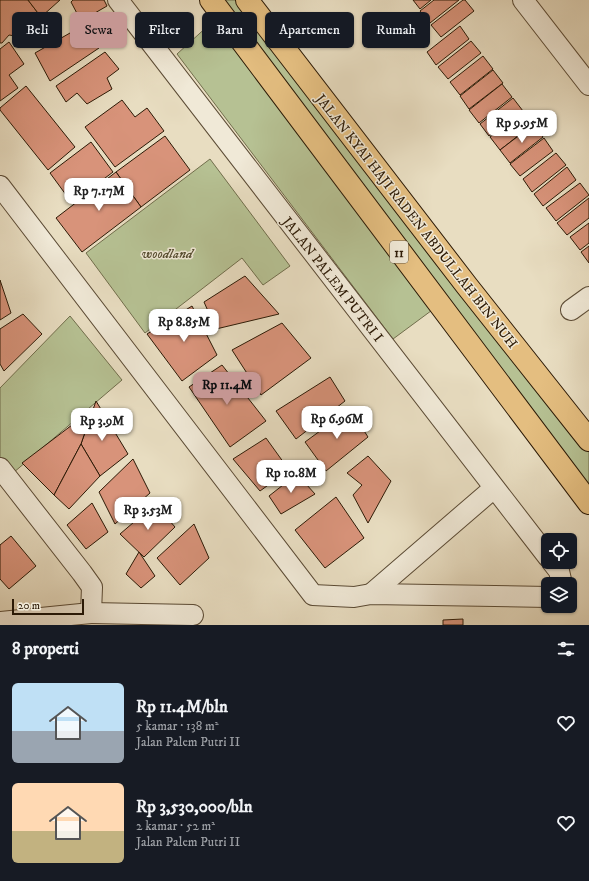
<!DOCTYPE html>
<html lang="id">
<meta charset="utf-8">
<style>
:root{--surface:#171b24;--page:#20242c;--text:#f1f3f6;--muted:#9ea1a6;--accent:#c59692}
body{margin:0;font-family:"IM FELL DW Pica",serif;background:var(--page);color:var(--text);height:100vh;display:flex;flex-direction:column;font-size:15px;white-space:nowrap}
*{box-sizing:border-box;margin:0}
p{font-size:13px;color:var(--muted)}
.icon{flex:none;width:22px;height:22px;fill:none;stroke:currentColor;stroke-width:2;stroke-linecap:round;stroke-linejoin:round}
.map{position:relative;height:625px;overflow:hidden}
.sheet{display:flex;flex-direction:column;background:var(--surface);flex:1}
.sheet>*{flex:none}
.banner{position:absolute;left:12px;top:12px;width:565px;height:36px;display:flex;gap:8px}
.controls{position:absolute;left:541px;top:533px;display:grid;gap:8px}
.controls a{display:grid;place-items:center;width:36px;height:36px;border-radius:6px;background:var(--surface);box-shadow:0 1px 3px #0004;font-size:20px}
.scale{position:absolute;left:12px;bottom:10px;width:72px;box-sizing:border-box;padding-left:4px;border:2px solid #2c1a06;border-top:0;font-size:11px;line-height:14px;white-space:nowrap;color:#2c1a06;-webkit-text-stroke:3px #f0e9d7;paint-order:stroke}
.price{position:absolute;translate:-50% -34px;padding:0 9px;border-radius:8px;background:#fff;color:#222;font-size:13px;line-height:26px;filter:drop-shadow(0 1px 2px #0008)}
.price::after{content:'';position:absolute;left:50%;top:24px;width:12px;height:9px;margin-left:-6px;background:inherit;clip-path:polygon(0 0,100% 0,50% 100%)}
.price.current{background:var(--accent);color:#111}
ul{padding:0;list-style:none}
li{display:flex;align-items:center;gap:12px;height:100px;padding:0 12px}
li span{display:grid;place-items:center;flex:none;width:112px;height:80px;border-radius:6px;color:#555}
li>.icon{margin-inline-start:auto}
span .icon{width:48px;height:48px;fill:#fffc;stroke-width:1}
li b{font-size:17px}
h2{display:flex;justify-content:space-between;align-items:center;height:48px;padding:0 12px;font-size:17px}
.tag{padding:0 14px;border-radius:6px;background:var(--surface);box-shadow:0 1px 3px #0004;font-size:14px;line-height:36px}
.tag.current{background:var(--accent);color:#111}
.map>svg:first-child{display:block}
</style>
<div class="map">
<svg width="589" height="625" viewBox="0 0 589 625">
<rect width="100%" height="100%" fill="#e8ddc1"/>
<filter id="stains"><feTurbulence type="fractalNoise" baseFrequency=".005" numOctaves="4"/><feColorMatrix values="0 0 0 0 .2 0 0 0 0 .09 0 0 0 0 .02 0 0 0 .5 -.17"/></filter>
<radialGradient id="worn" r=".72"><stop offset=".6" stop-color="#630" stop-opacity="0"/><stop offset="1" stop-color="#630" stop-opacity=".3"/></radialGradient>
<g fill="#b6c193" stroke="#716e4c">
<path d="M 206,0 L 246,0 L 589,443 L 589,503 L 439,305 L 393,339 L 177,54 L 221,14 Z"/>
<path d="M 210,159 L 290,266 L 263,285 L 242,258 L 145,333 L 86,253 Z"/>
<path d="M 70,316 L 122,380 L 13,473 L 0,457 L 0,388 Z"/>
</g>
<g fill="#d8937a" stroke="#2c1a06">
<path d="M 0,0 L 28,0 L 41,17 L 21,37 L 9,35 L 2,43 L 0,43 Z"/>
<path d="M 28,0 L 60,0 L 41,17 Z"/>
<path d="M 73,0 L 104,0 L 107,6 L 81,21 L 71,2 Z"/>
<path d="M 413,0 L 431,0 L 420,9 Z"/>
<path d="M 434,0 L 459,0 L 430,23 L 420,11 Z"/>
<path d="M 463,0 L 465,0 L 474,11 L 441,37 L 431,25 Z"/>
<path d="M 460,26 L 469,39 L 436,65 L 427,52 Z"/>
<path d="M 77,29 L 99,48 L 50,81 L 35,53 Z"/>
<path d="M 471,41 L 481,53 L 448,79 L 438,67 Z"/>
<path d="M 9,42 L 24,64 L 9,75 L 18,88 L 0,101 L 0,49 Z"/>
<path d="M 105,52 L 119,69 L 107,78 L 112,89 L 87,104 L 77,93 L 66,102 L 56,86 Z"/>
<path d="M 483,56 L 493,69 L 460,95 L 450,82 Z"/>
<path d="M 493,70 L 503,83 L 469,109 L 460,96 Z"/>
<path d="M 502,84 L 512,97 L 479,123 L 469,110 Z"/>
<path d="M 26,86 L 75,147 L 48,170 L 0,110 L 0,108 Z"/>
<path d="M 513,98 L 523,111 L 489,136 L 480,124 Z"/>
<path d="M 122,100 L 135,117 L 147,108 L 164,131 L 115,167 L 85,127 Z"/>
<path d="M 523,111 L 533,124 L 500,150 L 490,137 Z"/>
<path d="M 534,124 L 543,137 L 510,163 L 500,150 Z"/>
<path d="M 165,136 L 190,170 L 141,207 L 116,172 Z"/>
<path d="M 544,138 L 553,151 L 520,176 L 510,164 Z"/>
<path d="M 91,142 L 113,172 L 72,203 L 50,173 Z"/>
<path d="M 556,153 L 566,165 L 532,192 L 523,179 Z"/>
<path d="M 567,167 L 576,180 L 543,206 L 534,194 Z"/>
<path d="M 116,172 L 141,207 L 82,252 L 56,218 Z"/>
<path d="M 580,183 L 589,195 L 556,221 L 546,208 Z"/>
<path d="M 589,198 L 589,218 L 567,235 L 557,223 Z"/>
<path d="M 589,223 L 589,243 L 580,250 L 570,237 Z"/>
<path d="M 589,246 L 589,263 L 581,252 Z"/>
<path d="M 245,276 L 279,314 L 216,329 L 204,302 Z"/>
<path d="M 0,280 L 11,313 L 0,320 Z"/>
<path d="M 192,306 L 217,355 L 182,381 L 147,334 Z"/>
<path d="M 23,314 L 42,334 L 4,371 L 0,364 L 0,329 Z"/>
<path d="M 282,323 L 311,358 L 261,395 L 232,350 Z"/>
<path d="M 222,365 L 266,421 L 230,447 L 189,387 Z"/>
<path d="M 330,377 L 345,401 L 296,439 L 276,411 Z"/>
<path d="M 96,401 L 128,454 L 100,476 L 81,444 Z"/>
<path d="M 93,409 L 81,444 L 54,495 L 22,463 Z"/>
<path d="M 350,409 L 368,437 L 326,471 L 305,442 Z"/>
<path d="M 266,438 L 289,470 L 260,491 L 233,459 Z"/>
<path d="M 81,444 L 100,476 L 69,509 L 54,495 Z"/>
<path d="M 368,456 L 391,481 L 368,523 L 353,495 L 362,485 L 347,473 Z"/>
<path d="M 133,459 L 150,493 L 115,524 L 99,492 Z"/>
<path d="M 297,474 L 315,494 L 281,514 L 269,496 Z"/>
<path d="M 336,497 L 364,538 L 325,568 L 295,530 Z"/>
<path d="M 92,503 L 108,532 L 86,549 L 67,525 Z"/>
<path d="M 155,504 L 175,527 L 144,557 L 120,534 Z"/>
<path d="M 194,524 L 209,558 L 180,585 L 157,558 Z"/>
<path d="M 11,536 L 36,566 L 9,589 L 0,579 L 0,545 Z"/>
<path d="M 139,552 L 155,576 L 141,588 L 126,574 Z"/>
<path d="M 463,619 L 463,625 L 443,625 L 443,620 Z"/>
</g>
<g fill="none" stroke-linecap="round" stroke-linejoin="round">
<g stroke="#5b4b35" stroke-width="22">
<g id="street">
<path d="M 118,0 L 548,557"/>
<path d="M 523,0 L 589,85"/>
<path d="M 0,186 L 313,595 L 354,597 L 371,594 L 548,597"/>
<path d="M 571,310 L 589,297"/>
<path d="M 0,468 L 82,573 L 92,587 L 91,613 L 0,622"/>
<path d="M 552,562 L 559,571 L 562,584"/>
<path d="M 371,594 L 494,488"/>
<path d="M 91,613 L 193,615"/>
</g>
</g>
<g stroke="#2c1a06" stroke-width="24">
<g id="highway">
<path d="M 211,0 L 589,503"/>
<path d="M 247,0 L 467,286 L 589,440"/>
</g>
</g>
<use href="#street" stroke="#f0e9d7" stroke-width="20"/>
<use href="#highway" stroke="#e4be80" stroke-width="22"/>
</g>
<g text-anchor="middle" stroke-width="3" stroke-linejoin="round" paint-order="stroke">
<rect fill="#f0e9d7" stroke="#675845" stroke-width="1" x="390" y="241" width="18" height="22" rx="3"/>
<g font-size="13" font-weight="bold" fill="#2c1a06">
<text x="399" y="257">11</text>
</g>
<g font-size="14" fill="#2c1a06" stroke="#f0e9d7">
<text transform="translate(417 221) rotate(52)" y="5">JALAN KYAI HAJI RADEN ABDULLAH BIN NUH</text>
<text transform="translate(333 279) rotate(52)" y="5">JALAN PALEM PUTRI I</text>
</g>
<g font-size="14" font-style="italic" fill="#554c30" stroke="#f0e9d7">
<text x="167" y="258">woodland</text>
</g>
</g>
<rect width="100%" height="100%" filter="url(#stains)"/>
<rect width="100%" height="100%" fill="url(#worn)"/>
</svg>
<div class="controls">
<a><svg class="icon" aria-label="locate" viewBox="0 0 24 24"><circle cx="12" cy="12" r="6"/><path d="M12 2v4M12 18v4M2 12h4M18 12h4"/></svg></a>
<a><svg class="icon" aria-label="layers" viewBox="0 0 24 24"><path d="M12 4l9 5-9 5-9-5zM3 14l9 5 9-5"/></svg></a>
</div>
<div class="scale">20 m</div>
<b class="price" style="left:522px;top:144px">Rp 9.95M</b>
<b class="price" style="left:99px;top:212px">Rp 7.17M</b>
<b class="price" style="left:184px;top:343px">Rp 8.85M</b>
<b class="price current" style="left:227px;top:406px">Rp 11.4M</b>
<b class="price" style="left:337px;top:440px">Rp 6.96M</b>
<b class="price" style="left:102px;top:442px">Rp 3.9M</b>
<b class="price" style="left:291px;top:494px">Rp 10.8M</b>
<b class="price" style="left:148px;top:531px">Rp 3.53M</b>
<div class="banner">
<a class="tag">Beli</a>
<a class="tag current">Sewa</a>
<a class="tag">Filter</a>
<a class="tag">Baru</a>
<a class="tag">Apartemen</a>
<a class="tag">Rumah</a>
</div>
</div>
<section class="sheet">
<h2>8 properti<svg class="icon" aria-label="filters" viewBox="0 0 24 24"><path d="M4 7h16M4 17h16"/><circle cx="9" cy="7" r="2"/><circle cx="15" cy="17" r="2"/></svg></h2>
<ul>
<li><span style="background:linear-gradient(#bfe0f5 60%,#9aa5b1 0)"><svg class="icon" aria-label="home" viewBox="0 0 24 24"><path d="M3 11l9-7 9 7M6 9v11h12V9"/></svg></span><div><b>Rp 11.4M/bln</b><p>5 kamar · 138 m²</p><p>Jalan Palem Putri II</p></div><svg class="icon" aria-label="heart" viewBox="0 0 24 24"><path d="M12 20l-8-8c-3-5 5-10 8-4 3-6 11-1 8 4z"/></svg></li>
<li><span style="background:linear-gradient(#ffd9b3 60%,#c2b280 0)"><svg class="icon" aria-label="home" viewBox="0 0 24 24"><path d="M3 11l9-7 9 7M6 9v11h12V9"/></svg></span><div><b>Rp 3,530,000/bln</b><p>2 kamar · 52 m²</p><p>Jalan Palem Putri II</p></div><svg class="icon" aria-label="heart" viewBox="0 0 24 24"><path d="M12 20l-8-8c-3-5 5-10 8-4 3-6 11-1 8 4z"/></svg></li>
</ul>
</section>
